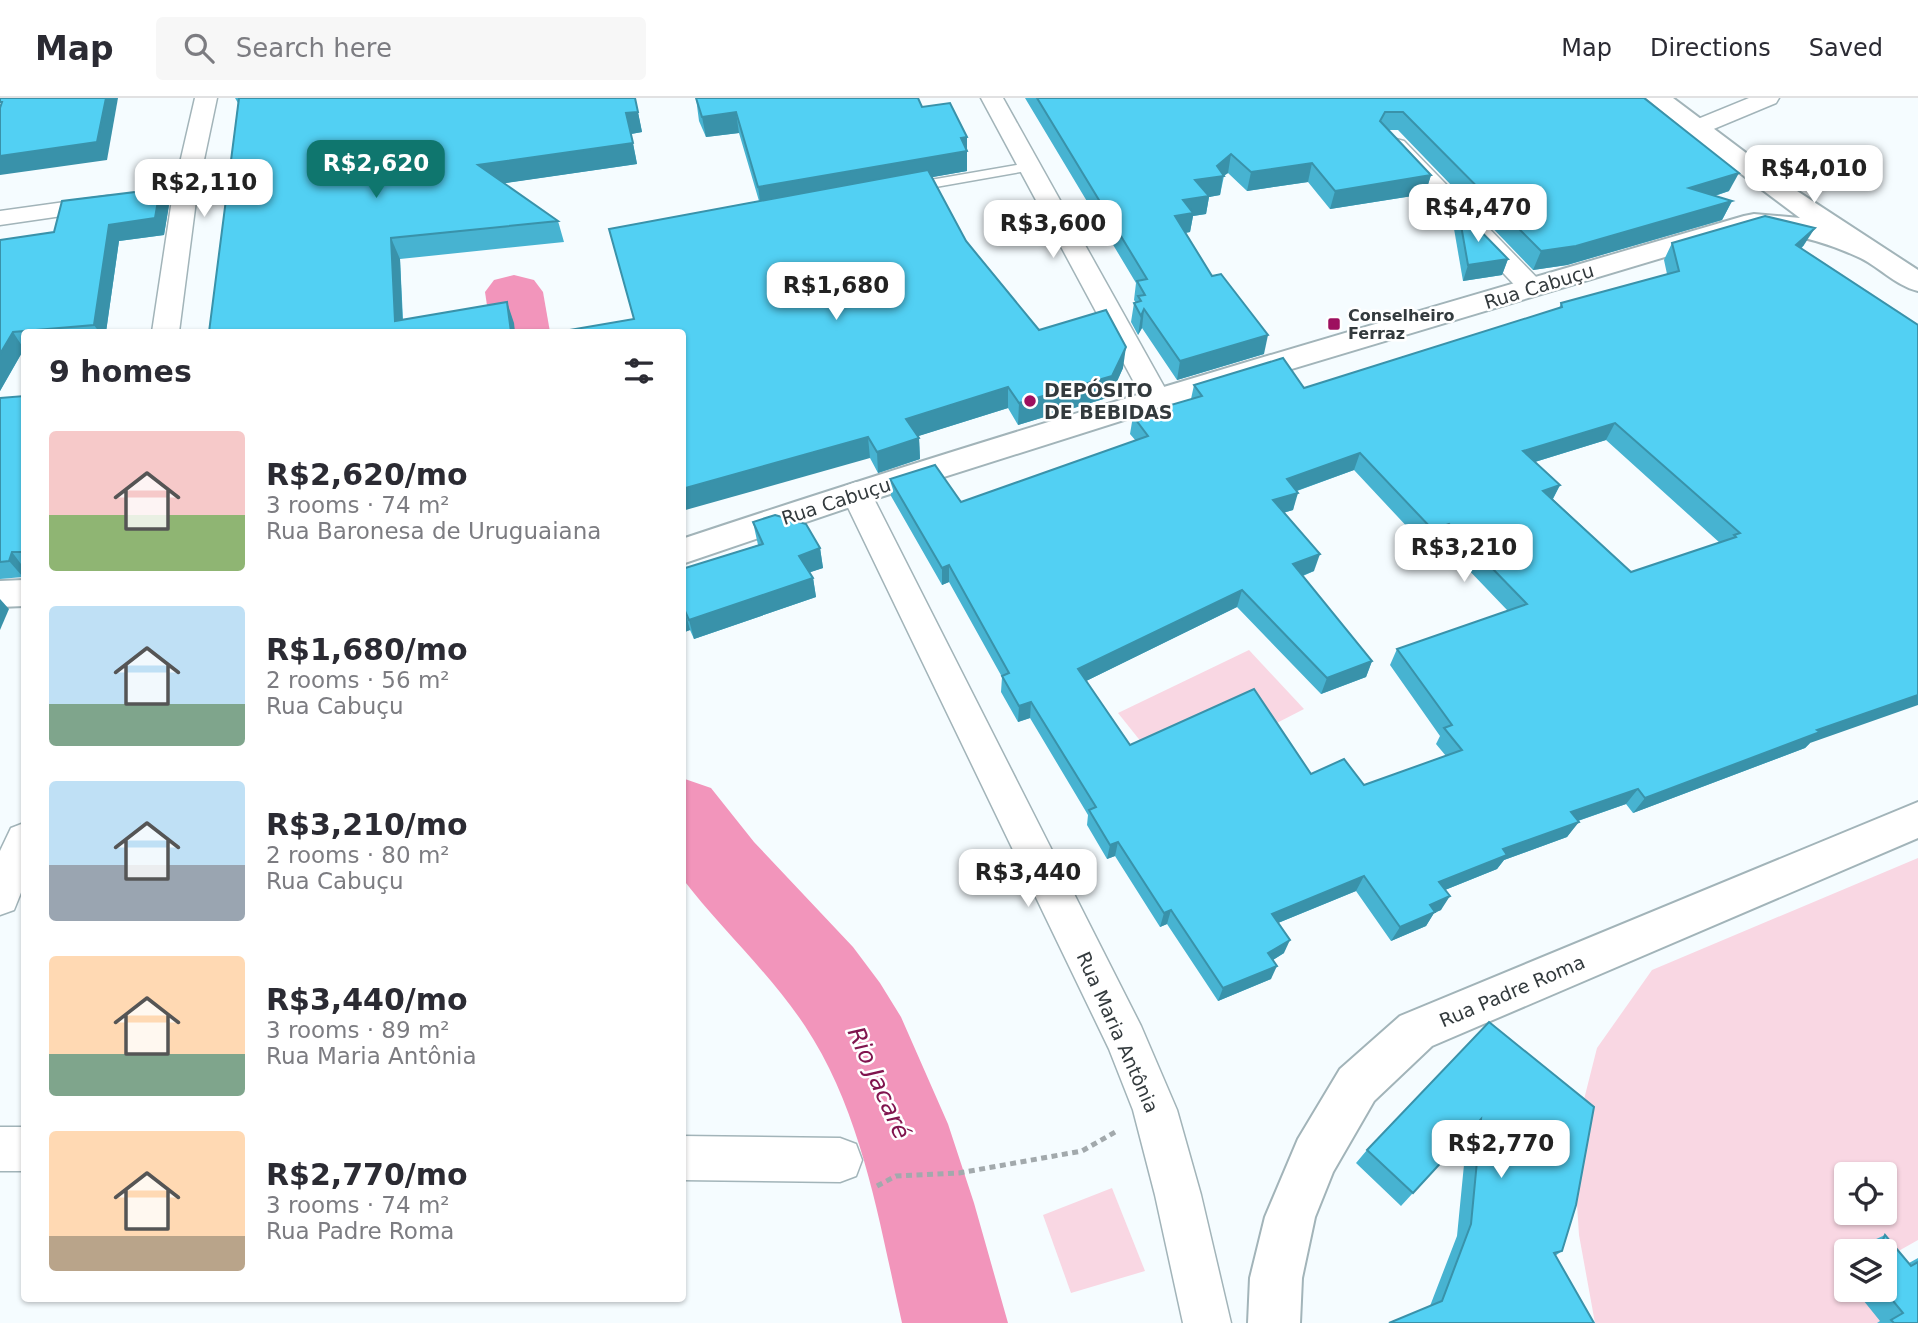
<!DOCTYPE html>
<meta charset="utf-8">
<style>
:root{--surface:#fff;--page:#f7f7f7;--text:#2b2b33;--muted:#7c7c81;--line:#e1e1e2;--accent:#0f766e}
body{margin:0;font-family:"DejaVu Sans",sans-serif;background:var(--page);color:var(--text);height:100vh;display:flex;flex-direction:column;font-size:26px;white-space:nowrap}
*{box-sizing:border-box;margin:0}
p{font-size:23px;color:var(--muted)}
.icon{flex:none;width:38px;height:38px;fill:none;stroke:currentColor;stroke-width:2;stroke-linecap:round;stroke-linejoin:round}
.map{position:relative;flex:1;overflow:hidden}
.panel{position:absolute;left:21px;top:231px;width:665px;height:973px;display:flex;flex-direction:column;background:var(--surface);border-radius:7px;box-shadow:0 2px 5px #0004}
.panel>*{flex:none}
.fabs{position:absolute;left:1834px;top:1064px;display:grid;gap:14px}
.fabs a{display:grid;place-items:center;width:63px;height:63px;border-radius:7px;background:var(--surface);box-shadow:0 2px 5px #0004;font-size:35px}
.price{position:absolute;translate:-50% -60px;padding:0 16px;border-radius:14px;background:#fff;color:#222;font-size:23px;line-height:46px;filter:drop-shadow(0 2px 4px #0008)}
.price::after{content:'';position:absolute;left:50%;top:42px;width:21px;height:16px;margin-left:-10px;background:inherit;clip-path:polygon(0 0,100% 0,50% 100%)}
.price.active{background:var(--accent);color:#fff}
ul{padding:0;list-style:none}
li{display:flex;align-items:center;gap:21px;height:175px;padding:0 28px}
li span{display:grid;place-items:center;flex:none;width:196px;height:140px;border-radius:7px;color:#555}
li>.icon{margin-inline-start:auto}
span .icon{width:84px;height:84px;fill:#fffc;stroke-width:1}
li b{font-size:30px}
h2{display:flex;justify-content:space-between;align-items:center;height:84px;padding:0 28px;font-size:30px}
header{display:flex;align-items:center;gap:42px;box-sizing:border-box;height:98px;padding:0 35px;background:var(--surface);border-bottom:2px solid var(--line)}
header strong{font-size:33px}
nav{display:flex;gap:38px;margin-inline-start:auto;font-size:24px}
.search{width:490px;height:63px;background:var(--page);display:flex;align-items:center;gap:18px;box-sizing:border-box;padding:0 24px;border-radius:7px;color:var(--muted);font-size:26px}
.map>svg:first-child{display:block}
</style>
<header>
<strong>Map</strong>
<div class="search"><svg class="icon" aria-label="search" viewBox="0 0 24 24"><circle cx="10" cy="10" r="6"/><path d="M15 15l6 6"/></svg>Search here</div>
<nav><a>Map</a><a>Directions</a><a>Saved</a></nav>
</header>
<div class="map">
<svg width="1918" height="1225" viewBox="0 0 1918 1225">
<rect width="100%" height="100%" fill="#f5fcff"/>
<g fill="#f9d7e3" fill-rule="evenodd">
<path d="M 1249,552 L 1304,611 L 1170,680 L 1118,615 Z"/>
<path d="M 1918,760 L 1918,1142 L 1895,1155 L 1883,1225 L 1595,1225 L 1579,1137 L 1573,1045 L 1597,950 L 1652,872 ZM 1846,1076 L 1885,1076 L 1885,1115 L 1846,1115 ZM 1846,1153 L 1885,1153 L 1885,1192 L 1846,1192 Z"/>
<path d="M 1112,1090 L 1145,1173 L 1071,1195 L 1043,1117 Z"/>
</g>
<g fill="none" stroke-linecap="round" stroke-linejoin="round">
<g fill="#f295bb" fill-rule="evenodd">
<path d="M 514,177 L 534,182 L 543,194 L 550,234 L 491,234 L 485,194 L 494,182 Z"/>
<path d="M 682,680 L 711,690 L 754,744 L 853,849 L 880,885 L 901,919 L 948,1026 L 974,1105 L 1008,1225 L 902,1225 C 879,1124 863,1016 805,928 C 769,874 721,831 682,780 Z"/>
</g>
<g stroke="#a2b4b9" stroke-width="3">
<path id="service" d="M 1028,65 L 1034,69 L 1032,72 L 913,93 L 907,89 L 913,85 Z"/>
</g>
<g stroke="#a2b4b9" stroke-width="3">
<g id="minor">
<path d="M 195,0 L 217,0 L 197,95 L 179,234 L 152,234 L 173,95 Z"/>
<path d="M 981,0 L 1003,0 L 1171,301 L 1167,308 L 1157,310 L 1147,308 L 1143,301 Z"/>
<path d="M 1749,0 L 1779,0 L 1776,5 L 1704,35 L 1688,35 L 1685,30 L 1688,25 Z"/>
<path d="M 1396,41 L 1404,43 L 1541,184 L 1545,190 L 1541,196 L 1532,198 L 1523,196 L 1388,53 L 1384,48 L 1388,43 Z"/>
<path d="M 108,98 L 117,100 L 120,105 L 117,110 L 0,127 L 0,113 Z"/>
<path d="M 856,384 L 867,388 L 871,395 L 1141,928 L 1177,1012 L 1201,1097 L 1231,1225 L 1183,1225 L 1155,1097 L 1133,1012 L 1109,951 L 841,395 L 845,388 Z"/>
<path d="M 24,725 L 24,787 L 14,812 L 0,817 L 0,753 L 11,730 Z"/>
<rect x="0" y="1029" width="24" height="44"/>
<path d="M 682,1038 L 840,1040 L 856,1046 L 862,1062 L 856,1078 L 840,1084 L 682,1082 Z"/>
</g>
</g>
<g stroke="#a2b4b9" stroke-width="4">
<g id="tertiary">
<path d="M 1646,0 L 1673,0 L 1794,91 L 1918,172 L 1918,193 C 1894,187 1878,167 1856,158 C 1823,143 1791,135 1755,132 L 1168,308 L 868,403 L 682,466 L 682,441 C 1033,324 1389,222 1744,118 L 1754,116 L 1800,120 L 1712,54 Z"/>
<path d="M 24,482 L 24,508 L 0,509 L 0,483 Z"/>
</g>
</g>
<g stroke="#a2b4b9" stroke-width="4">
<path id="primary" d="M 1918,704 L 1918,740 L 1432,948 L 1374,1003 L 1333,1074 L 1315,1119 L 1302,1180 L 1300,1225 L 1248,1225 L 1250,1180 L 1265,1119 L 1298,1041 L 1340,971 L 1400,918 Z"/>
</g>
<path stroke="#a2a9ac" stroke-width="5" stroke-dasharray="6 4.5" stroke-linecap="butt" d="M 877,1088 L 896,1078 L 959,1075 L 1082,1053 L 1117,1033"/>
<use href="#service" fill="#fff" fill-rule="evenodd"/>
<use href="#minor" fill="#fff" fill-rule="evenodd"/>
<use href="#tertiary" fill="#fff" fill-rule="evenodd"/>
<use href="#primary" fill="#fff" fill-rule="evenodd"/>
</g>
<g fill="#47b3d1" fill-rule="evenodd">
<path d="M 235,0 L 635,0 L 642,34 L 631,36 L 637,66 L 504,85 L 558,123 L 564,144 L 400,161 L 403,221 L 514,225 L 209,234 L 238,5 Z"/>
<path d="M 696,0 L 922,9 L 967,39 L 967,73 L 932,79 L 966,143 L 1039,232 L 1123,270 L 1110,299 L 1018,327 L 1008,310 L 918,338 L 919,340 L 920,361 L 878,375 L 870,360 L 634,222 L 609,131 L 759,103 L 739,35 L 706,39 L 699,23 Z"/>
<path d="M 1025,0 L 1644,0 L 1729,93 L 1715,98 L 1732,103 L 1722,122 L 1567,167 L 1533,172 L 1398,32 L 1389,32 L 1431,77 L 1425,96 L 1330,111 L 1308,84 L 1247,93 L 1228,75 L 1224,78 L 1220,97 L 1209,99 L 1206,116 L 1193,118 L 1190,134 L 1185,135 L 1212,178 L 1264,256 L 1177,282 L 1142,230 L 1138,237 L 1131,224 L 1134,205 L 1136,205 L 1134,202 L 1136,185 Z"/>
<path d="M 169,107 L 164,137 L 119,143 L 106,234 L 24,234 L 24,251 L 0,293 L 0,142 L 54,134 Z"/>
<path d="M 1458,110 L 1508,161 L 1502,177 L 1463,183 L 1453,125 Z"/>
<path d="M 1672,145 L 1804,147 L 1801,151 L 1810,645 L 1805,650 L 1633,715 L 1626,706 L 1578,723 L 1567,739 L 1504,762 L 1497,771 L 1445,792 L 1441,812 L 1434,815 L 1426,828 L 1391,843 L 1356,793 L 1278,825 L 1284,855 L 1273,862 L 1271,881 L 1218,903 L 1167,826 L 1160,829 L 1115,758 L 1107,761 L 1087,727 L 1088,717 L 1030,620 L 1018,624 L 1001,594 L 1002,579 L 949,484 L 942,487 L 891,398 L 890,381 L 961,404 L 1136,343 L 1130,336 L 1133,318 L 1191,301 L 1194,287 L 1304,290 L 1559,211 L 1561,205 L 1667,176 L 1664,162 ZM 1606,342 L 1720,445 L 1631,474 L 1553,401 L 1560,387 L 1535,364 ZM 1354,372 L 1426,449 L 1441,443 L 1508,513 L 1397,551 L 1390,567 L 1440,638 L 1436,646 L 1446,658 L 1364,687 L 1311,676 L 1130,647 L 1086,583 L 1237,509 L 1321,596 L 1366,579 L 1372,563 L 1303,478 L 1314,473 L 1283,415 L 1293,412 L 1297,393 Z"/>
<path d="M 24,298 L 24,475 L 23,479 L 0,481 L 0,300 Z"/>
<path d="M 753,424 L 820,450 L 823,470 L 810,474 L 813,480 L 816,499 L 694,541 L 690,532 L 682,535 L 682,471 L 758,447 Z"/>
<path d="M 1489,924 L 1562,1153 L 1555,1158 L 1430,1208 L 1457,1138 L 1467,1036 L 1401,1108 L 1356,1065 L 1367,1052 Z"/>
<path d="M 1885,1137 L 1909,1165 L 1918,1160 L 1918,1225 L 1877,1225 L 1880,1223 L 1855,1192 L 1885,1192 L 1885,1153 L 1860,1153 L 1863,1147 Z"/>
</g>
<g fill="#3992aa">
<path d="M 106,0 L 118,0 L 107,62 L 0,77 L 0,58 Z"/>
<path d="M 638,14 L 642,34 L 631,36 L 626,15 Z"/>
<path d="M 736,14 L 739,35 L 706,39 L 702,19 Z"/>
<path d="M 967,39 L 967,73 L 761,110 L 758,89 Z"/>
<path d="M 633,45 L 637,66 L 485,88 L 478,67 Z"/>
<path d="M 1231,56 L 1228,75 L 1223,78 L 1220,97 L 1209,99 L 1206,116 L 1193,118 L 1190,134 L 1172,137 L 1175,118 L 1195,82 L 1217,68 Z"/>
<path d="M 1312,65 L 1308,84 L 1247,93 L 1251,74 Z"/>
<path d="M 1739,75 L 1729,93 L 1680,109 L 1689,90 Z"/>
<path d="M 1431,77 L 1425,96 L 1330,111 L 1335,93 Z"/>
<path d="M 160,91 L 169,107 L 164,137 L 119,143 L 106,234 L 99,234 L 94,227 L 109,127 Z"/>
<path d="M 1732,103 L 1722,122 L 1567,167 L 1533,172 L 1541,153 Z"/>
<path d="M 1815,130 L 1804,147 L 1786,164 L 1796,147 Z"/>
<path d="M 391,140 L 400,161 L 403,234 L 395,223 Z"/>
<path d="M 1508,161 L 1502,177 L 1463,183 L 1468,167 Z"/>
<path d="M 507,204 L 514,225 L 515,234 L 511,234 Z"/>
<path d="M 1144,211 L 1142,230 L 1138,237 L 1141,218 Z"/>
<path d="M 13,234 L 24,251 L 0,293 L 0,256 Z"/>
<path d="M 1268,237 L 1264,256 L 1177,282 L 1180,263 Z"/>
<path d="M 1126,249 L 1123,270 L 1110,299 L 1018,327 L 1019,305 Z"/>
<path d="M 1008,289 L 1008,310 L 906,342 L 906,321 Z"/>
<path d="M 1615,325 L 1606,342 L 1515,370 L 1523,353 Z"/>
<path d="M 868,339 L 870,360 L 682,413 L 682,391 Z"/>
<path d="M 919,340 L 920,361 L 878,375 L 877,354 Z"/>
<path d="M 1360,355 L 1354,372 L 1282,398 L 1287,381 Z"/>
<path d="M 1560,387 L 1551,404 L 1543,393 Z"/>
<path d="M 1298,395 L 1293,412 L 1268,419 L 1273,402 Z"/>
<path d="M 1449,426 L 1441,443 L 1426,449 L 1433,432 Z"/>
<path d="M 820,450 L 823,470 L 802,477 L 799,458 Z"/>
<path d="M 12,454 L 24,470 L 23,479 L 9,463 Z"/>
<path d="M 1320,456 L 1314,473 L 1288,483 L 1293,466 Z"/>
<path d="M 949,467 L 949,484 L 942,487 L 942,470 Z"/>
<path d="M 813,480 L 816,499 L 694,541 L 689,522 Z"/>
<path d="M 1242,492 L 1237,509 L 1076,588 L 1078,571 Z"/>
<path d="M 0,501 L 9,511 L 0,532 Z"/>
<path d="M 685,513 L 690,532 L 682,535 L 682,514 Z"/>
<path d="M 1372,563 L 1366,579 L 1321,596 L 1327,580 Z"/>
<path d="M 1918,597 L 1918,607 L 1810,645 L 1805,650 L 1633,715 L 1645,700 L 1817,632 Z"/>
<path d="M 1031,604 L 1030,620 L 1018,624 L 1019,608 Z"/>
<path d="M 1638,691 L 1626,706 L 1560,729 L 1571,714 Z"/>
<path d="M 1579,724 L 1567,739 L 1504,762 L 1497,771 L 1430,798 L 1439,784 L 1503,751 Z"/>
<path d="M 1118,744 L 1115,758 L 1107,761 L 1110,747 Z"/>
<path d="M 1364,778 L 1356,793 L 1266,830 L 1272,816 Z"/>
<path d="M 1450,798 L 1441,812 L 1434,815 L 1426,828 L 1391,843 L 1400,829 L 1430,807 Z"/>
<path d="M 1171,812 L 1167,826 L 1160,829 L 1164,815 Z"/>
<path d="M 1290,842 L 1284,855 L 1263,868 L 1268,855 Z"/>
<path d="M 1277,868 L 1271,881 L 1218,903 L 1223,890 Z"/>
</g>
<g fill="#52d0f3" stroke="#3992aa" stroke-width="2" fill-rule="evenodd">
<path d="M 0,0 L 106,0 L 97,44 L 0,58 L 0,10 L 2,4 L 0,4 Z"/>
<path d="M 239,0 L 635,0 L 638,14 L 626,15 L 633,45 L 478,67 L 558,123 L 391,140 L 395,223 L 507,204 L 511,234 L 209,234 Z"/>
<path d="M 696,0 L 918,0 L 922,9 L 950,5 L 967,39 L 961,40 L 967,53 L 758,89 L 736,14 L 702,19 Z"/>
<path d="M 1037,0 L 1644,0 L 1739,75 L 1689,90 L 1732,103 L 1576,148 L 1541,153 L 1403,14 L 1385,14 L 1380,23 L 1431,77 L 1335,93 L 1312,65 L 1251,74 L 1231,56 L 1217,68 L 1224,78 L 1195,82 L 1209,98 L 1183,102 L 1193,115 L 1175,118 L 1212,178 L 1221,176 L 1268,237 L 1180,263 L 1144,211 L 1141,218 L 1134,205 L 1141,203 L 1138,198 L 1145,197 L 1137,183 L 1147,181 Z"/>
<path d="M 928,72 L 966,143 L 1039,232 L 1106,212 L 1126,249 L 1112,278 L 1019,305 L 1008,289 L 906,321 L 919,340 L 877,354 L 868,339 L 682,391 L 682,234 L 558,234 L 634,221 L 609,131 Z"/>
<path d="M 160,91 L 155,120 L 109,127 L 94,227 L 13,234 L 0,256 L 0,142 L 54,134 L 62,103 Z"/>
<path d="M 1458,110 L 1508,161 L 1468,167 Z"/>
<path d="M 1765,118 L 1815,130 L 1796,147 L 1918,227 L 1918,597 L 1817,632 L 1820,634 L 1645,700 L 1638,691 L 1571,714 L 1579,724 L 1503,751 L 1507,757 L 1439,784 L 1450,798 L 1430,807 L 1435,814 L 1400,829 L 1364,778 L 1272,816 L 1290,842 L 1268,855 L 1277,868 L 1223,890 L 1171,812 L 1164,815 L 1118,744 L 1110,747 L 1089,712 L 1096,709 L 1031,604 L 1019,608 L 1002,578 L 1009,575 L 949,467 L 942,470 L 890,381 L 935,367 L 961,404 L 1148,338 L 1133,318 L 1202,298 L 1194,287 L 1283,260 L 1304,290 L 1562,209 L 1561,205 L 1679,173 L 1672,145 ZM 1615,325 L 1740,435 L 1734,437 L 1736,439 L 1631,474 L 1543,393 L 1560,387 L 1523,353 ZM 1360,355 L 1433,432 L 1449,426 L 1527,506 L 1397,551 L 1452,627 L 1444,630 L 1462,652 L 1364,687 L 1344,661 L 1311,676 L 1254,591 L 1130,647 L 1078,571 L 1242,492 L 1327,580 L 1372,563 L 1293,466 L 1320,456 L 1273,402 L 1298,395 L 1287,381 Z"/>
<path d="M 24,298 L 24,454 L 12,454 L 9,463 L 0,464 L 0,300 Z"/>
<path d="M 775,417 L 806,426 L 820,450 L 799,458 L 813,480 L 689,522 L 685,513 L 682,514 L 682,471 L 763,446 L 753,424 Z"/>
<path d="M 1489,924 L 1594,1009 L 1576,1107 L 1562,1153 L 1554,1155 L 1594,1225 L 1389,1225 L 1442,1203 L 1471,1126 L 1481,1021 L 1413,1095 L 1367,1052 Z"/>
<path d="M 1885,1137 L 1911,1168 L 1918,1164 L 1918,1225 L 1894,1225 L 1891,1222 L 1903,1215 L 1884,1192 L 1885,1153 L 1878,1153 Z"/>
</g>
<g fill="#9d105f" stroke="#fff" stroke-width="2.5">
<rect x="1327" y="219" width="14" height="14" rx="3.5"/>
<circle cx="1030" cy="303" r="7"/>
</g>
<g text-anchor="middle" stroke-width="5" stroke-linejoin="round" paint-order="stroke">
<g font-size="16" font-weight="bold" fill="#333a3d" stroke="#fff" text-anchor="start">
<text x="1348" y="223">Conselheiro<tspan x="1348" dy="18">Ferraz</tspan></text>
</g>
<g font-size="19" fill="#333a3d" stroke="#fff">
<text transform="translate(1539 188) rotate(-17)" y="7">Rua Cabuçu</text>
<text transform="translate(836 403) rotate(-18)" y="7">Rua Cabuçu</text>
<text transform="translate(1512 893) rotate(-23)" y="7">Rua Padre Roma</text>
<text transform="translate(1118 934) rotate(66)" y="7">Rua Maria Antônia</text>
</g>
<g font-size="19" font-weight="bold" fill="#333a3d" stroke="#fff" text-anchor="start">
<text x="1044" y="299">DEPÓSITO<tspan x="1044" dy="22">DE BEBIDAS</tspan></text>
</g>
<g font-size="24" font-style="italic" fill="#80144e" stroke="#fff">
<text transform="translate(879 985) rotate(66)" y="8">Rio Jacaré</text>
</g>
</g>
</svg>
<div class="fabs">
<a><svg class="icon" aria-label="locate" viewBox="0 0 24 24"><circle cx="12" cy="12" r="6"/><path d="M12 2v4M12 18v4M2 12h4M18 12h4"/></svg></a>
<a><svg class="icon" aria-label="layers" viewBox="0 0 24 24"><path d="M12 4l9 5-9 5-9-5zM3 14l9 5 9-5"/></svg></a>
</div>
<b class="price active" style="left:376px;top:102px">R$2,620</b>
<b class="price" style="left:1814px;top:107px">R$4,010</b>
<b class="price" style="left:204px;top:121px">R$2,110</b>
<b class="price" style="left:1478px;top:146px">R$4,470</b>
<b class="price" style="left:1053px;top:162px">R$3,600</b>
<b class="price" style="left:836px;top:224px">R$1,680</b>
<b class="price" style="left:1464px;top:486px">R$3,210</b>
<b class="price" style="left:1028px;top:811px">R$3,440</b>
<b class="price" style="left:1501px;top:1082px">R$2,770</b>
<section class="panel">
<h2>9 homes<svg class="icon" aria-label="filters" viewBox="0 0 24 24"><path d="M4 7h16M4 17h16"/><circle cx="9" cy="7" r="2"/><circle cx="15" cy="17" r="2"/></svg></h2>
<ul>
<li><span style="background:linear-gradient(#f6c9c9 60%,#8fb573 0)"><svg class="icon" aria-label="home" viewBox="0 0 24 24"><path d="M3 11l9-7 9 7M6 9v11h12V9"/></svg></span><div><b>R$2,620/mo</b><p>3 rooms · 74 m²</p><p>Rua Baronesa de Uruguaiana</p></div></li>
<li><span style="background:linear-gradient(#bfe0f5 70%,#7fa58c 0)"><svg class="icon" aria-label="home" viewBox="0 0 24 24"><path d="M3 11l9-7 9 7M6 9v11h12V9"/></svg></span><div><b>R$1,680/mo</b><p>2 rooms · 56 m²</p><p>Rua Cabuçu</p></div></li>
<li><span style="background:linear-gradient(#bfe0f5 60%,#9aa5b1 0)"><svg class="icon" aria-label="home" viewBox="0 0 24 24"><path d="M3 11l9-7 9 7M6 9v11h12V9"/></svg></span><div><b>R$3,210/mo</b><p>2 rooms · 80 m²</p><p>Rua Cabuçu</p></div></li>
<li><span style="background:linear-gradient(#ffd9b3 70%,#7fa58c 0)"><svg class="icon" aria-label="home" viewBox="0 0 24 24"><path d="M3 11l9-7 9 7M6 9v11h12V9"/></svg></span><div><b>R$3,440/mo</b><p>3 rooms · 89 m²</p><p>Rua Maria Antônia</p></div></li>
<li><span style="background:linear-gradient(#ffd9b3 75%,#b9a48a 0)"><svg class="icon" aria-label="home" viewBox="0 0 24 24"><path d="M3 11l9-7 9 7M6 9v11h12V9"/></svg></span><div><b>R$2,770/mo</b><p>3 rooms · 74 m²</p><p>Rua Padre Roma</p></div></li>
</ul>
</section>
</div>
